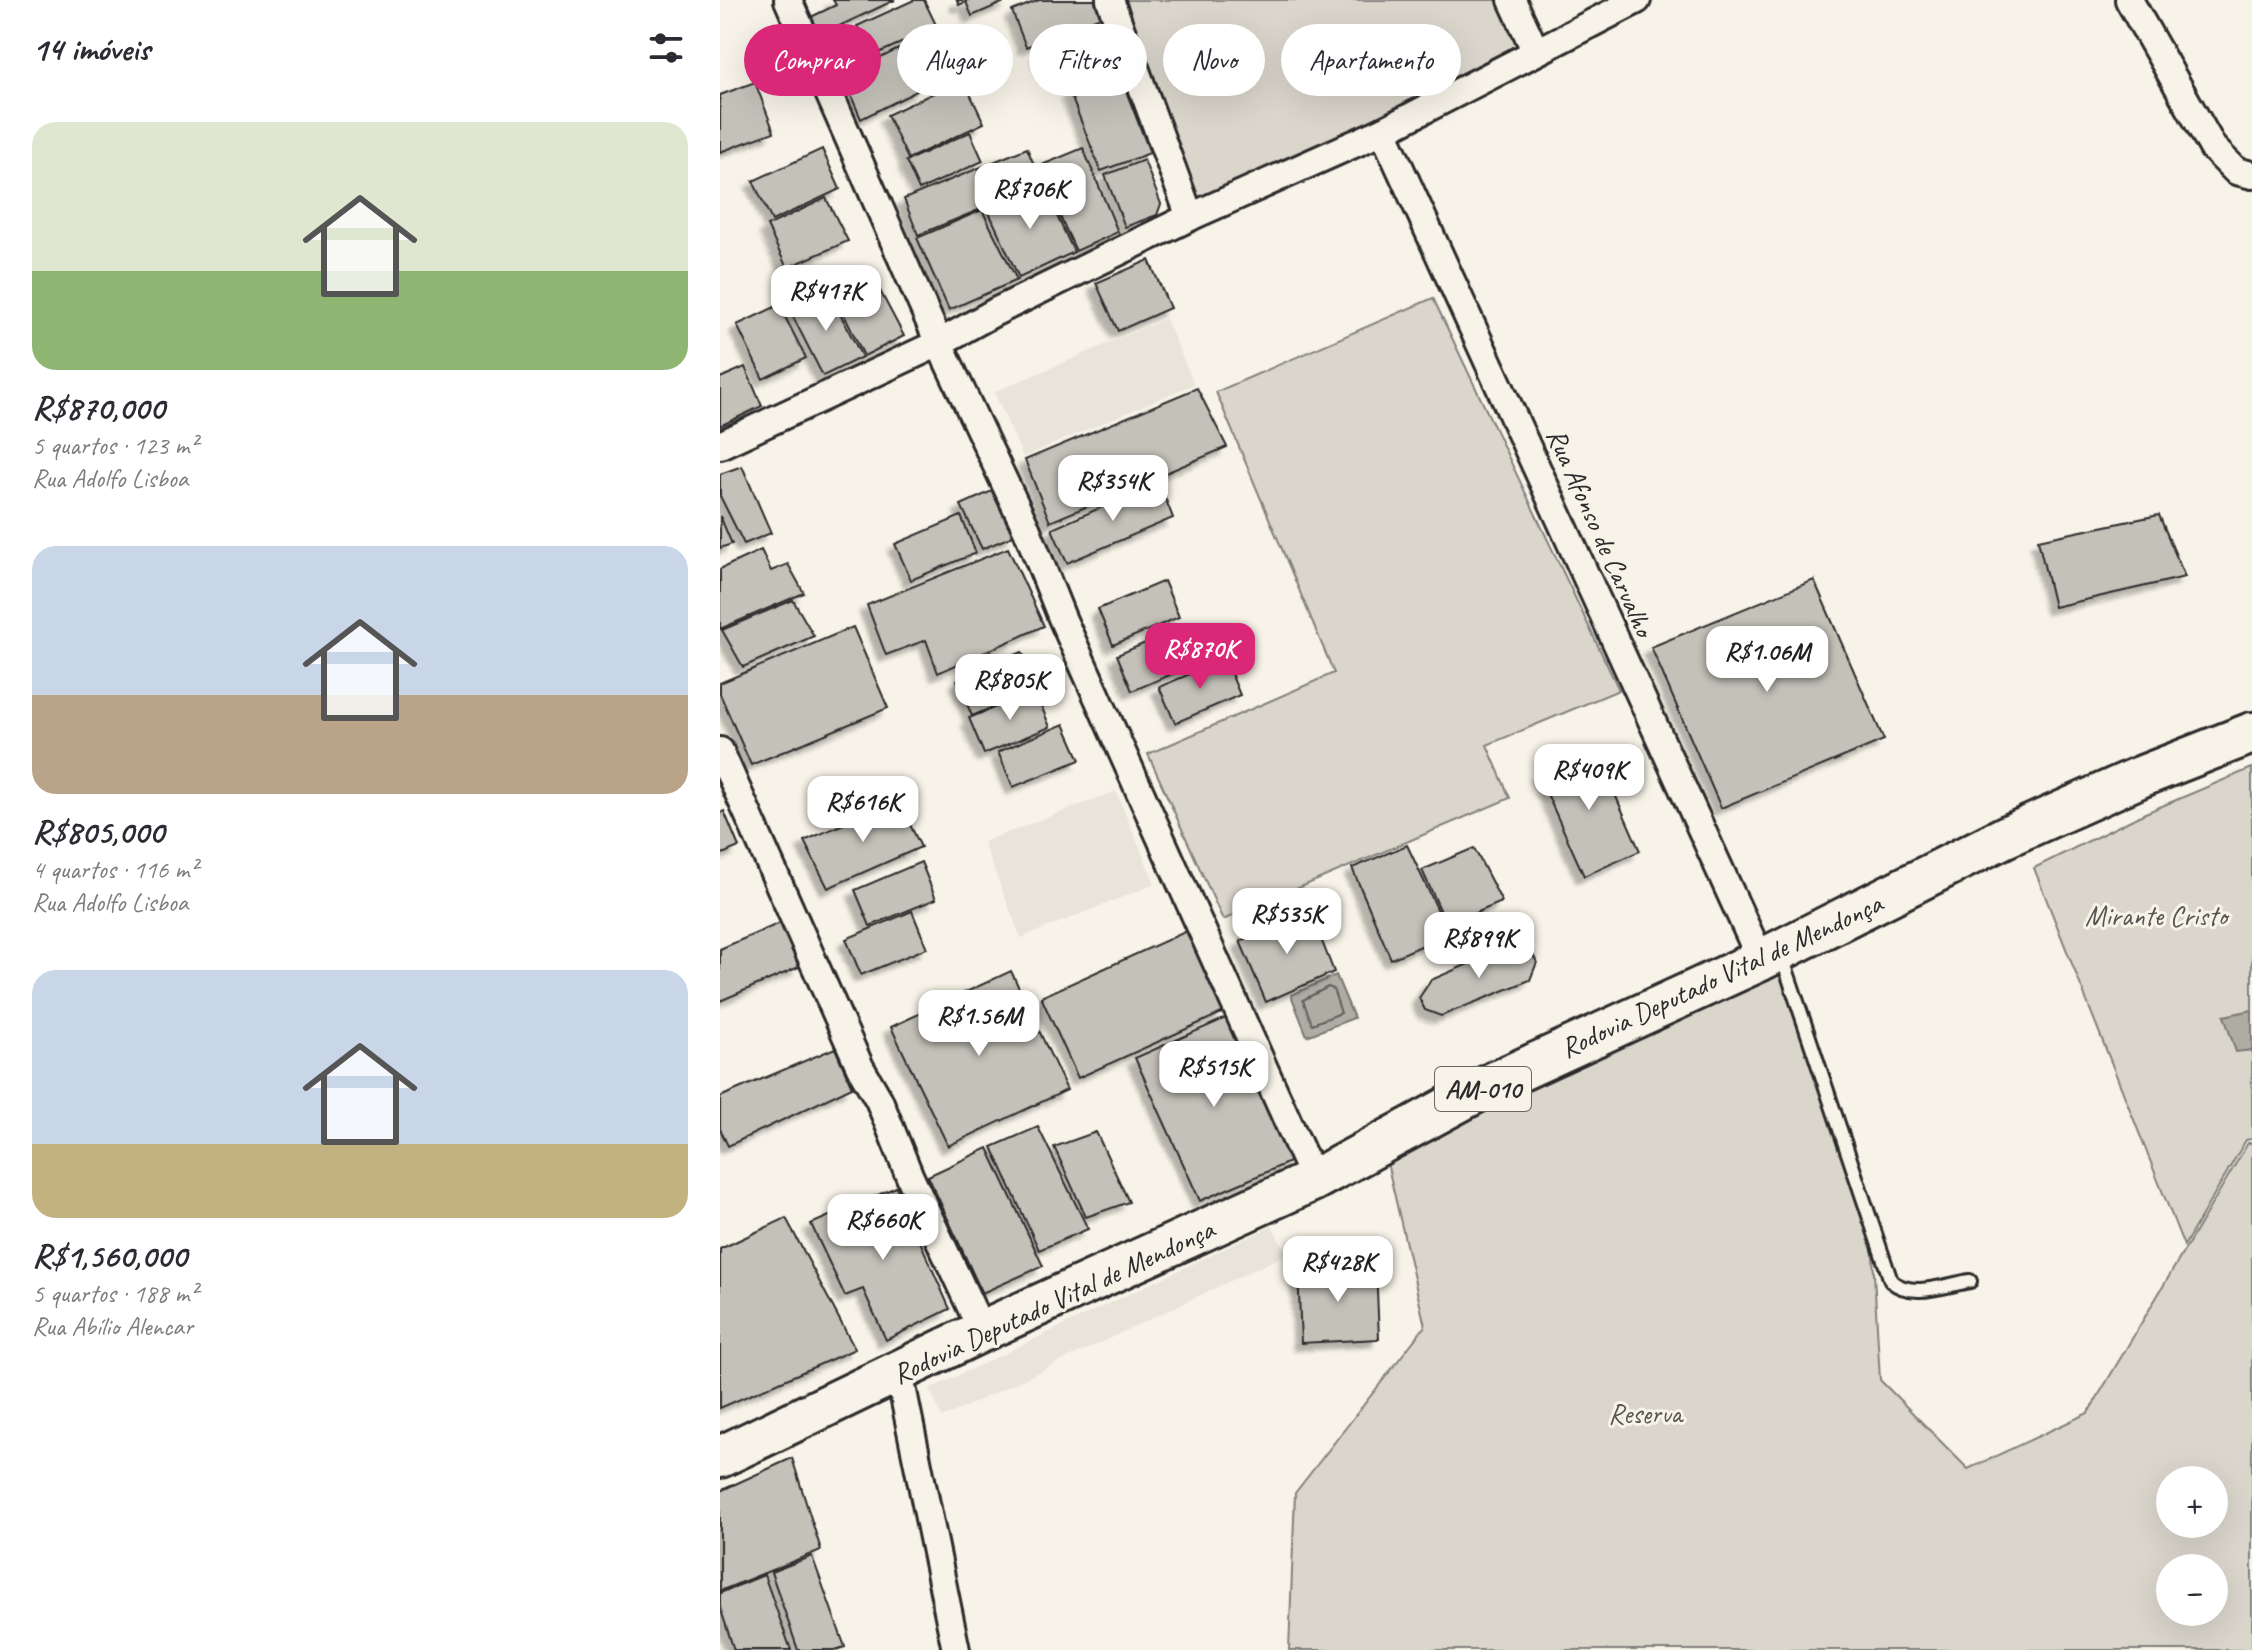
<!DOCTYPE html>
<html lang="pt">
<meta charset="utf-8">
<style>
:root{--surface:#fff;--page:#f7f7f7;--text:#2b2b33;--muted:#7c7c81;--accent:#db2777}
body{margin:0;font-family:Caveat,sans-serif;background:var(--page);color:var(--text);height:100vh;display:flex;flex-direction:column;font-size:30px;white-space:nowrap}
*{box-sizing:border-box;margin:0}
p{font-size:26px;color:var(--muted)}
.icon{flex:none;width:44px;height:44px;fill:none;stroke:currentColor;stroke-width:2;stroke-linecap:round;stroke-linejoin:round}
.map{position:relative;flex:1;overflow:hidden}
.side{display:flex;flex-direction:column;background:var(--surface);width:720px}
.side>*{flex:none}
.guide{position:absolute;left:24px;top:24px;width:760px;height:72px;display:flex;gap:16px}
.buttons{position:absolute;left:1436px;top:1466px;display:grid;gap:16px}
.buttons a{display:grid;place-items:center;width:72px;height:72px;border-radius:50%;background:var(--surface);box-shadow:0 8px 32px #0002;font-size:40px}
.price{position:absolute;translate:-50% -68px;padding:0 18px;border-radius:16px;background:#fff;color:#222;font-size:26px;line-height:52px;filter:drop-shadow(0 2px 4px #0008)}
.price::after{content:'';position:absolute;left:50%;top:48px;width:24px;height:18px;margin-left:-12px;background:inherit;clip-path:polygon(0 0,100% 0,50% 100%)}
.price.current{background:var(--accent);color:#fff}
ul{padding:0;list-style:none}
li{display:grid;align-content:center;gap:16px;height:424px;padding:0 32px}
li span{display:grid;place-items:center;height:248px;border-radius:24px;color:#555}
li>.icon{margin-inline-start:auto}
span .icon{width:144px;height:144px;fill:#fffc;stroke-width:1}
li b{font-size:34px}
h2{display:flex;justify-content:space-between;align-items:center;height:96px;padding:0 32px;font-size:34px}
.chip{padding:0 28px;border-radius:36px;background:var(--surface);box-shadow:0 8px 32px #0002;font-size:28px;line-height:72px}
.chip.current{background:var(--accent);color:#fff}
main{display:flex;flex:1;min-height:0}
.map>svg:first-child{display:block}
</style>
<main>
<section class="side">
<h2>14 imóveis<svg class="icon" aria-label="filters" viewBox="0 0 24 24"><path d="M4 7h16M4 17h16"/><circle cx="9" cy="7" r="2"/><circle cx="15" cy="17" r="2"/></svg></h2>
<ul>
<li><span style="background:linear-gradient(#dfe7d0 60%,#8fb573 0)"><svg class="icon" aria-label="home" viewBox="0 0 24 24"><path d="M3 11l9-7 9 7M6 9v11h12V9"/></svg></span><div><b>R$870,000</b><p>5 quartos · 123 m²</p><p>Rua Adolfo Lisboa</p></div></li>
<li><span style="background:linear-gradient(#c9d6e8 60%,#b9a48a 0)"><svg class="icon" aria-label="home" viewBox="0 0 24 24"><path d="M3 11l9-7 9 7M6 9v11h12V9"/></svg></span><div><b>R$805,000</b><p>4 quartos · 116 m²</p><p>Rua Adolfo Lisboa</p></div></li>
<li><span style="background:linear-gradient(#c9d6e8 70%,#c2b280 0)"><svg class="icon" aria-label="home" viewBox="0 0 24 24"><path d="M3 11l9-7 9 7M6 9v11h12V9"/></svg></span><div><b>R$1,560,000</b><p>5 quartos · 188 m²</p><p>Rua Abílio Alencar</p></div></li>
</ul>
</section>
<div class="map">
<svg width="1532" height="1650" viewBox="0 0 1532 1650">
<defs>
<filter id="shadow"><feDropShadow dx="-7" dy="7" stdDeviation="2" flood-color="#0004"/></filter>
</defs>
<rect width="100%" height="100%" fill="#f7f3e8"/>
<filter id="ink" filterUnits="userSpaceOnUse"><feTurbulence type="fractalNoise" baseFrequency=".0125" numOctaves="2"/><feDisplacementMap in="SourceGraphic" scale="16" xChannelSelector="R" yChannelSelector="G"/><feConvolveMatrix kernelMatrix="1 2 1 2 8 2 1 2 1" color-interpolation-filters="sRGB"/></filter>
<g filter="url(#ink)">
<g fill="#e8e4da">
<path d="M 446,319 L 474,384 L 303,457 L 274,392 Z"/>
<path d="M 396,791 L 435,884 L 301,938 L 263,842 Z"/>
<path d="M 552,1226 L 567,1254 L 222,1418 L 210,1389 Z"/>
</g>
<g fill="#dad6cc" stroke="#82807c" stroke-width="2" fill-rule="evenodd">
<path d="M 401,0 L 788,0 L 807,40 L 480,208 Z"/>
<path d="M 713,298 L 899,690 L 767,745 L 790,798 L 503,920 L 428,754 L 614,673 L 496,392 Z"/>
<path d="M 1532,768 L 1532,1139 L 1526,1140 L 1464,1246 L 1314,868 L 1423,814 Z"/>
<path d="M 1060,971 L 1150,1203 L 1160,1380 L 1248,1469 L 1368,1413 L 1528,1143 L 1532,1143 L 1532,1650 L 569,1650 L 575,1493 L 705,1326 L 665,1154 ZM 1450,1480 L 1494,1480 L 1494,1524 L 1450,1524 ZM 1450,1568 L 1494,1568 L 1494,1612 L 1450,1612 Z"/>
</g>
<g fill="#afaca4" stroke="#7a7874" stroke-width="2">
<path d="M 616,975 L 634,1018 L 587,1036 L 571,995 Z"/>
<path d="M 1532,1010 L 1532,1050 L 1516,1052 L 1504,1016 Z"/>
</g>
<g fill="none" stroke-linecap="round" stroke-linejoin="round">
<path stroke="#605f5b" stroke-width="2" d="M 608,987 L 613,989 L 621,1013 L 592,1024 L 583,1000 Z"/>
</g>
<g fill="#c4c1b9" stroke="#2b2b2b" stroke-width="2" filter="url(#shadow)">
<path d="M 113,0 L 175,0 L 100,35 L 91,17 L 116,5 Z"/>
<path d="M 194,0 L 204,0 L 217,27 L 152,56 L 137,26 Z"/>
<path d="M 237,0 L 289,0 L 252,16 L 246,2 L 239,5 Z"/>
<path d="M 319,0 L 382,0 L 388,14 L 306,47 L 292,11 Z"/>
<path d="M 243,28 L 259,66 L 215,84 L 210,73 L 199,78 L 188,51 Z"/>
<path d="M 378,29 L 386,50 L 326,73 L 318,52 Z"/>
<path d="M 178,49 L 199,90 L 141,119 L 123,77 Z"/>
<path d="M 399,73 L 430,153 L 381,171 L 349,91 Z"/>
<path d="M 243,79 L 264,123 L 188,159 L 167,115 Z"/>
<path d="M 35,82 L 54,132 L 0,152 L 0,95 Z"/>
<path d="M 250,132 L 263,161 L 199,190 L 186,161 Z"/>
<path d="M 307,148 L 322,184 L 198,235 L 184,199 Z"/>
<path d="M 363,148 L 398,232 L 356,251 L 317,167 Z"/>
<path d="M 102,149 L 120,189 L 52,221 L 33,181 Z"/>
<path d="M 424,160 L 441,204 L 437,215 L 405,227 L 385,175 Z"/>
<path d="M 322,184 L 354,252 L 299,278 L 267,208 Z"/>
<path d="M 106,198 L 128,241 L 67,268 L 47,226 Z"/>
<path d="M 262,210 L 297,280 L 229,310 L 197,238 Z"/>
<path d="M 429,260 L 450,308 L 398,331 L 376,283 Z"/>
<path d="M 149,270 L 184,336 L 144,356 L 111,288 Z"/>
<path d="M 108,290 L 142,357 L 103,376 L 69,309 Z"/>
<path d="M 59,305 L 86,358 L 43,379 L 17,325 Z"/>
<path d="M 25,367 L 42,406 L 0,426 L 0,378 Z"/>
<path d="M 477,388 L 507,447 L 330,522 L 305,460 Z"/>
<path d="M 22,466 L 51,533 L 24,544 L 0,496 L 0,474 Z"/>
<path d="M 439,482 L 453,518 L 347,563 L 332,529 Z"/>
<path d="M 272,491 L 293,536 L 262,549 L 241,505 Z"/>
<path d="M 1439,515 L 1465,577 L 1334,607 L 1318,540 Z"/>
<path d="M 0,516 L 12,544 L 0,548 Z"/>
<path d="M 241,516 L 256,553 L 191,580 L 175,544 Z"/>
<path d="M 288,548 L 324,626 L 218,673 L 206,640 L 166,655 L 147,605 Z"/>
<path d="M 41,550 L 51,571 L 68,564 L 84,593 L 0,629 L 0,569 Z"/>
<path d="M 1094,580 L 1164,740 L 1001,808 L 931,647 Z"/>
<path d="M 444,581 L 459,617 L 393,645 L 378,609 Z"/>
<path d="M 73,600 L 94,636 L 23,667 L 2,630 Z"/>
<path d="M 133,627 L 168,708 L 31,765 L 0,694 L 0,683 Z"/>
<path d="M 463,627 L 478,663 L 412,691 L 397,655 Z"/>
<path d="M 302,652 L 318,688 L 252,716 L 237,680 Z"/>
<path d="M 505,659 L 520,695 L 455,723 L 439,687 Z"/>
<path d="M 315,691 L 330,727 L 264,754 L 249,718 Z"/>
<path d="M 344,724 L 360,760 L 293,787 L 278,752 Z"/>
<path d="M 875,749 L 920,851 L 864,876 L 818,774 Z"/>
<path d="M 178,800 L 201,847 L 108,888 L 84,841 Z"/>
<path d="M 4,811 L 19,847 L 0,855 L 0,813 Z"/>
<path d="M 687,845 L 729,934 L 671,959 L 632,868 Z"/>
<path d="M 754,848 L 782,902 L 727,925 L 702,870 Z"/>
<path d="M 201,862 L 216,899 L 150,926 L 135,890 Z"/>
<path d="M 192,911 L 207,948 L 141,975 L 126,939 Z"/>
<path d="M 590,911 L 614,972 L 546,1002 L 520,941 Z"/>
<path d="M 60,923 L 79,967 L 0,1001 L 0,949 Z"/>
<path d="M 467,931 L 504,1012 L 358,1078 L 321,997 Z"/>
<path d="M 792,945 L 810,950 L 817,962 L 810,980 L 721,1016 L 705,1010 L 699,998 L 711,980 Z"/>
<path d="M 291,971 L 347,1090 L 228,1146 L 171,1027 Z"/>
<path d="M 508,1017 L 574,1160 L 480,1201 L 415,1058 Z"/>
<path d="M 115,1048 L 132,1087 L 8,1146 L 0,1129 L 0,1097 Z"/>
<path d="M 318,1127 L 368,1229 L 319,1250 L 272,1147 Z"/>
<path d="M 376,1132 L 409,1202 L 366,1217 L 334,1147 Z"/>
<path d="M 268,1148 L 323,1266 L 262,1293 L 208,1176 Z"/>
<path d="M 176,1187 L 230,1309 L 166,1340 L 143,1289 L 125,1296 L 91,1224 Z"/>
<path d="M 66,1218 L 135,1349 L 0,1408 L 0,1249 Z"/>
<path d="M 656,1265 L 659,1339 L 581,1343 L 578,1268 Z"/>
<path d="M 72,1458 L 101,1550 L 0,1591 L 0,1491 Z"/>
<path d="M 92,1556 L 125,1647 L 115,1650 L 78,1650 L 51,1572 Z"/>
<path d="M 44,1575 L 71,1650 L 14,1650 L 0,1607 L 0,1593 Z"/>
</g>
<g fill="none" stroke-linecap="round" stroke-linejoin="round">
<g stroke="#2b2b2b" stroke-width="18">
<path id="service" d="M 1062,957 L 1171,1281 C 1192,1299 1225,1285 1250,1281"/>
</g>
<g stroke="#2b2b2b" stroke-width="32">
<g id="minor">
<path d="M 68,0 L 219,343 L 307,530 L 342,618 L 594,1180"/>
<path d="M 390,0 L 470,217"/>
<path d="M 792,0 L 815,50"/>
<path d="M 1409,0 L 1493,148 L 1516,171 L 1532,175"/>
<path d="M 663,131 L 1041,960"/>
<path d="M 0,445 L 219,343 L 275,312 L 470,217 L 663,131 L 917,0"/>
<path d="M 0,751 L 140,1067 L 159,1100 L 190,1177 L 262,1331"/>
<path d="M 179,1372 L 236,1650"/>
</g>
</g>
<g stroke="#2b2b2b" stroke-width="46">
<path id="primary" d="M 0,1457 L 262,1331 L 594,1180 L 775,1082 L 1041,960 L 1285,837 L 1420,777 L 1532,733"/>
</g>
<use href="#service" stroke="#f7f3e8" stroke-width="12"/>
<use href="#minor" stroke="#f7f3e8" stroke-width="26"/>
<use href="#primary" stroke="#f7f3e8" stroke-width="40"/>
</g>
</g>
<g text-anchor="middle" stroke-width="6" stroke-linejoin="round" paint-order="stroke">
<rect fill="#f7f3e8" stroke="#686764" stroke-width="2" x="715" y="1067" width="96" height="44" rx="6"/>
<g font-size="26" font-weight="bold" fill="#2b2b2b">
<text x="763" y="1098">AM-010</text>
</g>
<g font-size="28" fill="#2b2b2b" stroke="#f7f3e8">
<text transform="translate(881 532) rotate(66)" y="10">Rua Afonso de Carvalho</text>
<text transform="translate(1001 975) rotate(-25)" y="10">Rodovia Deputado Vital de Mendonça</text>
<text transform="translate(333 1301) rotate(-25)" y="10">Rodovia Deputado Vital de Mendonça</text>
</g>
<g font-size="28" fill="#575653" stroke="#f7f3e8">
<text x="1436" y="925">Mirante Cristo</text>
<text x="925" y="1423">Reserva</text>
</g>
</g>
</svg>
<div class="buttons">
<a>+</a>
<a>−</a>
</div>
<b class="price" style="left:310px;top:231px">R$706K</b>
<b class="price" style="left:106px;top:333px">R$417K</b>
<b class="price" style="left:393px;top:523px">R$354K</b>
<b class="price current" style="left:480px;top:691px">R$870K</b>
<b class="price" style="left:1047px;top:694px">R$1.06M</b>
<b class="price" style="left:290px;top:722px">R$805K</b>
<b class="price" style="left:869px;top:812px">R$409K</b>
<b class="price" style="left:143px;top:844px">R$616K</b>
<b class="price" style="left:567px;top:956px">R$535K</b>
<b class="price" style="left:759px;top:980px">R$899K</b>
<b class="price" style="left:259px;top:1058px">R$1.56M</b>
<b class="price" style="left:494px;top:1109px">R$515K</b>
<b class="price" style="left:163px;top:1262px">R$660K</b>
<b class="price" style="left:618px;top:1304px">R$428K</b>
<div class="guide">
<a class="chip current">Comprar</a>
<a class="chip">Alugar</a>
<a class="chip">Filtros</a>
<a class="chip">Novo</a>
<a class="chip">Apartamento</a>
</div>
</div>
</main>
